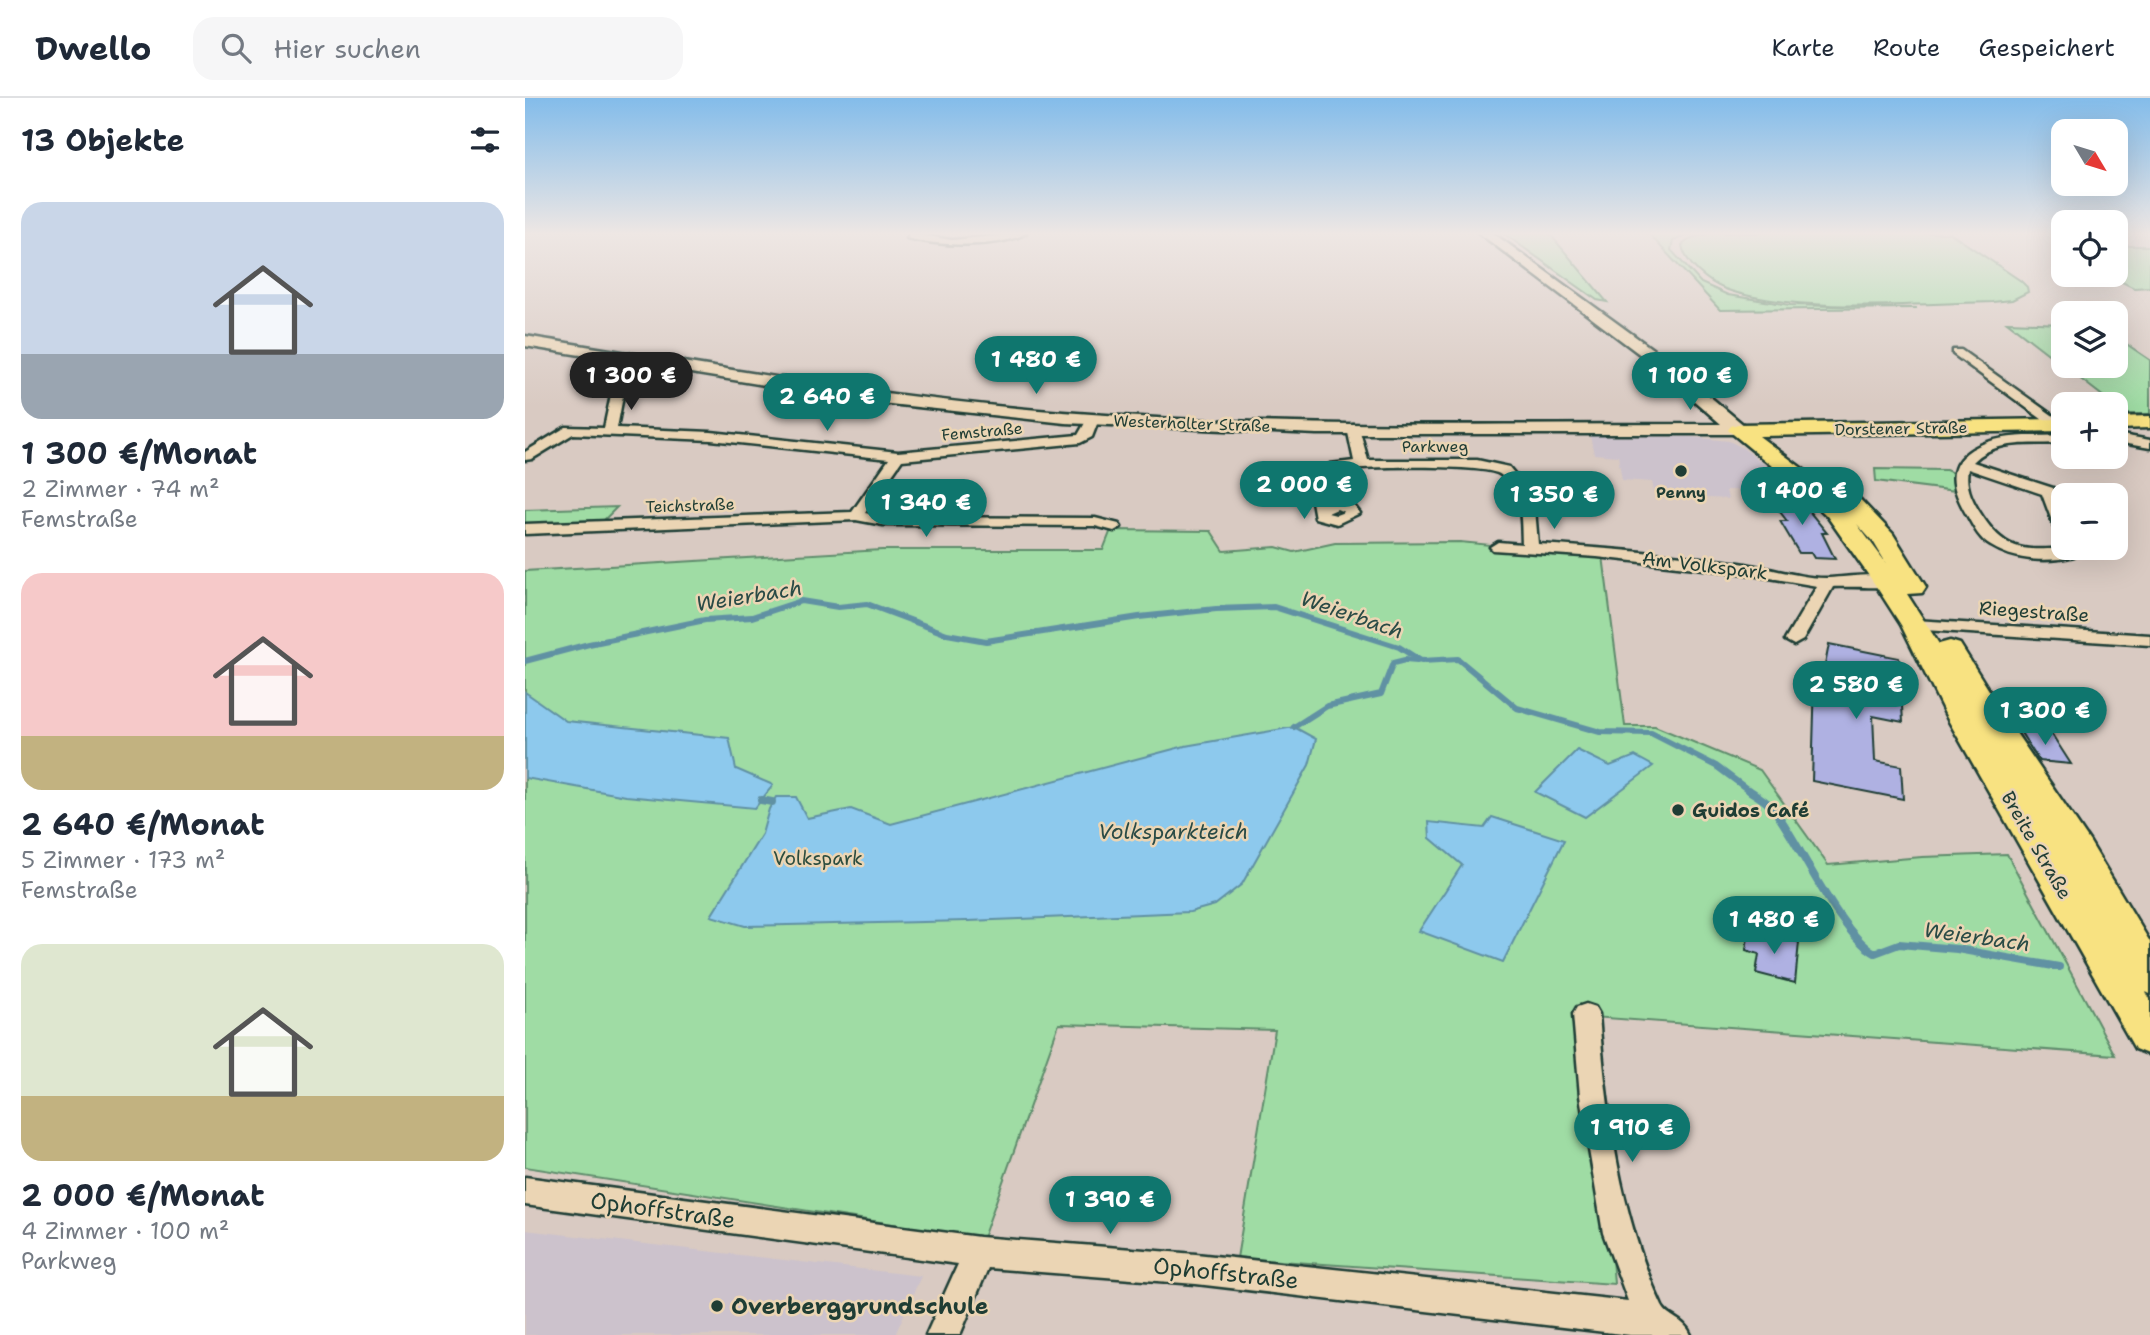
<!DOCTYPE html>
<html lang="de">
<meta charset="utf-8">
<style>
:root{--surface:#fff;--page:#f6f6f7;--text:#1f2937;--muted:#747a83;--line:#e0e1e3;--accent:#0f766e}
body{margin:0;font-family:"Shantell Sans",sans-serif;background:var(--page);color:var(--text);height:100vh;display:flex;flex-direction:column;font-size:26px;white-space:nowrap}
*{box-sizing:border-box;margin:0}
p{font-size:23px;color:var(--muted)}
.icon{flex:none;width:38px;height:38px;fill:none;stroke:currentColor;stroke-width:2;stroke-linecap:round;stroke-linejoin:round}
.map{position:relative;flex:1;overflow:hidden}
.sheet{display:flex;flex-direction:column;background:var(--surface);width:525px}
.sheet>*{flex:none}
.needle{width:46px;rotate:128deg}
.fabs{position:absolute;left:1526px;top:21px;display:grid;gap:14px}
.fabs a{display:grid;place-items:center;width:77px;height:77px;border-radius:14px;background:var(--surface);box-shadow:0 7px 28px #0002;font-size:35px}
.price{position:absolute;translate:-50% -60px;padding:0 16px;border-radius:24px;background:var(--accent);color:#fff;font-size:23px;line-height:46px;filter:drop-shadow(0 2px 4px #0008)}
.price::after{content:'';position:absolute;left:50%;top:42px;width:21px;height:16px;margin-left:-10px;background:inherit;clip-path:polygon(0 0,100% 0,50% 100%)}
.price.selected{background:#222;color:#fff}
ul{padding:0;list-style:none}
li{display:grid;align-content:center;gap:14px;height:371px;padding:0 21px}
li span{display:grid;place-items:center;height:217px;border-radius:21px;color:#555}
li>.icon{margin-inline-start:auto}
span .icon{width:126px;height:126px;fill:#fffc;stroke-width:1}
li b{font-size:30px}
h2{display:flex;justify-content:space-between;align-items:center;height:84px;padding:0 21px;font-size:30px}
header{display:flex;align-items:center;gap:42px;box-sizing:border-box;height:98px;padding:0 35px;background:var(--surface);border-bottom:2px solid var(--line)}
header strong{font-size:33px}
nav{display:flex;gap:38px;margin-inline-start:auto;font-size:24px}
.search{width:490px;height:63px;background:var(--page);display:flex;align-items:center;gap:18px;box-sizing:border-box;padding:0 24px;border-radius:21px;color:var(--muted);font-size:26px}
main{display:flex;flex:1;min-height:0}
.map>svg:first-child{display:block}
</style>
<header>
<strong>Dwello</strong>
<div class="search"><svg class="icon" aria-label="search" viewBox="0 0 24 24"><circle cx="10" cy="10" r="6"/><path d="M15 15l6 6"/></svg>Hier suchen</div>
<nav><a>Karte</a><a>Route</a><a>Gespeichert</a></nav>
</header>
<main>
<section class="sheet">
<h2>13 Objekte<svg class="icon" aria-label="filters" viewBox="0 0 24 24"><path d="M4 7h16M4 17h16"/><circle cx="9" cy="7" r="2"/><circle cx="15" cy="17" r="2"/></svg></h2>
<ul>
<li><span style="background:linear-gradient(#c9d6e8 70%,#9aa5b1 0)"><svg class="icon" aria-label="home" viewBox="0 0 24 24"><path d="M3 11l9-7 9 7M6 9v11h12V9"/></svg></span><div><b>1 300 €/Monat</b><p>2 Zimmer · 74 m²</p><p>Femstraße</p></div></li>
<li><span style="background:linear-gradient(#f6c9c9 75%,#c2b280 0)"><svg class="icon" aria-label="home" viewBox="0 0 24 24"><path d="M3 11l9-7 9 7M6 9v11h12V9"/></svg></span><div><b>2 640 €/Monat</b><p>5 Zimmer · 173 m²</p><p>Femstraße</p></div></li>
<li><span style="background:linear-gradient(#dfe7d0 70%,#c2b280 0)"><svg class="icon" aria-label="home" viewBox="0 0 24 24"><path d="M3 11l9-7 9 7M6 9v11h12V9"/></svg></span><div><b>2 000 €/Monat</b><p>4 Zimmer · 100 m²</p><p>Parkweg</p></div></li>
</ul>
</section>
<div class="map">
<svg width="1625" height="1237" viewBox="0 0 1625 1237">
<rect width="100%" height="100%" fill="#d9cac2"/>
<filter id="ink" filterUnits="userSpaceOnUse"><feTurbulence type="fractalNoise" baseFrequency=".0143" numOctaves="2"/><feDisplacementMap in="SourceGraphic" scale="14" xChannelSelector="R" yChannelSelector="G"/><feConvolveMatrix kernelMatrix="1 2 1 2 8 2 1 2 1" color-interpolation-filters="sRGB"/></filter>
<g filter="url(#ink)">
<g fill="#ccc2cc">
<path d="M 1065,338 L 1166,339 L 1204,343 L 1218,350 L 1266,387 L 1245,390 L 1245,392 L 1201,392 L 1203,401 L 1130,397 L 1127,384 L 1097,382 L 1093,358 L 1069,356 Z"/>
<path d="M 0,1132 L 396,1178 L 370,1237 L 0,1237 Z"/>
</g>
<g fill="#9fdca4" stroke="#5f8c6c" stroke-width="2">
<path d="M 978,135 L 1024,135 L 1082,204 L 1072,202 Z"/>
<path d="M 1123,135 L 1168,135 L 1148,143 L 1146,152 L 1176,185 L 1203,197 L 1265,207 L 1392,210 L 1195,212 Z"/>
<path d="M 1187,135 L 1425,135 L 1496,183 L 1502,189 L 1503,194 L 1487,202 L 1467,204 C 1393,206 1268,216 1200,191 C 1183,184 1160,166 1157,147 L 1167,140 Z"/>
<path d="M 1591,143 L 1604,148 L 1625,148 L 1625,189 L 1609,190 L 1583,177 L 1591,177 Z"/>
<path d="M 1482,224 L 1538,226 L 1538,268 L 1591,268 L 1591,239 L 1625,262 L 1625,316 L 1602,316 L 1591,306 L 1588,306 Z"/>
<path d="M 1350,371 L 1421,372 L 1428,375 L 1431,393 L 1351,383 Z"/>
<path d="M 92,409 L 76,425 L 0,428 L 0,412 Z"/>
<path d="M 586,432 L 686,433 L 699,453 L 751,449 L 769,454 L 810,445 L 935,444 L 1078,458 L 1100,628 L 1130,628 L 1235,672 L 1303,767 L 1397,759 L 1482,756 L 1590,957 L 1068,919 L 1089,1186 L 712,1160 L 750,932 L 534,926 L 458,1140 L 0,1069 L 0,473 L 357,452 L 578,452 Z"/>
</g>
<g fill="#8dc9ed" stroke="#6191a3" stroke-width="2">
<path d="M 0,594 L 41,623 L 204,640 L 211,671 L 248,687 L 230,710 L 101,698 L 0,680 Z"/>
<path d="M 769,629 L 791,641 L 784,667 L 717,786 L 690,807 L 665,814 L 443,823 L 220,828 L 186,818 L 237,736 L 244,711 L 251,699 L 271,699 L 282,720 L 326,711 L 366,726 L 660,648 Z"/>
<path d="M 1052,652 L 1085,668 L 1110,658 L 1128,668 L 1060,719 L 1010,694 Z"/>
<path d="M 967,719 L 1039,742 L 978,864 L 894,833 L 937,767 L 905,740 L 904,724 L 959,730 Z"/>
</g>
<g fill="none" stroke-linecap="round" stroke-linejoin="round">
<g stroke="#6191a3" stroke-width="6">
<path d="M 0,563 L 64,546 L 180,522 L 227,519 L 276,503 L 313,509 L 342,506 L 422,536 L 461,543 L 614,519 L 691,511 L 749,509 L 874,549 L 896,563 L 933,561 L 992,610 L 1075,634 L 1126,635 L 1191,668 L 1226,694"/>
<path d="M 769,629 L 802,608 L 856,596 L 868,565 L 880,562 L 892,563"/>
</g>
<g stroke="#6191a3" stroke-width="8">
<path d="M 1224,692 C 1232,698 1244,704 1250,713 C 1276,748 1314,835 1350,855 L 1374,846 L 1432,851 L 1534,869"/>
<path d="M 236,702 L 247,704"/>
</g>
</g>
<g fill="#afb1e2" stroke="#1f3d34" stroke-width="2">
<path d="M 1270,396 L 1302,435 L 1297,435 L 1310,461 L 1289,460 L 1286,455 L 1274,455 L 1255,423 L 1262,423 L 1245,401 L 1250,401 L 1247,397 Z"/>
<path d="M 1304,546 L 1374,560 L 1378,624 L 1348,618 L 1350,663 L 1376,668 L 1378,701 L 1287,683 L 1290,581 L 1297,583 Z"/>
<path d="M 1495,633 L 1526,635 L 1546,666 L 1514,663 Z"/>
<path d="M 1224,832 L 1274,844 L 1270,885 L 1231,875 L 1234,856 L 1221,852 Z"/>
</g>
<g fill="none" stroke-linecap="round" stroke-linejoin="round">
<g stroke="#1f3d34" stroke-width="5">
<g id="minor">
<path d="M 385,135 L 427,142 L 501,135 C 473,151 413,148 382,140 Z"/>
<path d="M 1428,252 L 1436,252 L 1537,324 L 1537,330 L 1529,330 L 1428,256 Z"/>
<path d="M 102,279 L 108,282 L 99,293 L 92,330 L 186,334 L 373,354 L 553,337 L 564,318 L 572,318 L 574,321 L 567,339 L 555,345 L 377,362 L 340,415 L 358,419 L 570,420 L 594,426 L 596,429 L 589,433 L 570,428 L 358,427 L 331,422 L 0,436 L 0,426 L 327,414 L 364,361 L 186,342 L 48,336 L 7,361 L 0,362 L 0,354 L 41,329 L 79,330 L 87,292 Z"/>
<path d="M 828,326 L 834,330 L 843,362 L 952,362 L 984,369 L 1009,399 L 1013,446 C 1080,450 1148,456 1215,465 C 1243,469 1275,481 1304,480 C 1322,479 1370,472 1382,485 C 1375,492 1323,488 1308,489 L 1278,542 L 1269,547 L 1260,542 L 1292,488 L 1215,475 L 1072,459 L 968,452 L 965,449 L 973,444 L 997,446 C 996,419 998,396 976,377 C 963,366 836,368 816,372 C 809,374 803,379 797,383 L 801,405 L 812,403 L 827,405 L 835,415 L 812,426 L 790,420 L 783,381 L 805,366 L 829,363 L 822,330 ZM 812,411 L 819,414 L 811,417 L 803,415 Z"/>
<path d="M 1591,336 L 1625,342 L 1625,350 L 1591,344 Z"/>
<path d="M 1538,337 L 1538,345 C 1508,347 1471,340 1448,364 L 1528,390 L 1538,413 L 1538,435 L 1530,431 L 1517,396 L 1443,371 C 1440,387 1446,400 1454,413 C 1484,462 1506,450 1554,450 L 1549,458 C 1523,465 1490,463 1466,448 C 1455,442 1449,430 1443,419 C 1426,391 1418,365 1453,348 C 1479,335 1510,339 1538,337 Z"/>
<path d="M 1390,522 L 1625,537 L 1625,547 L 1384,531 L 1381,527 Z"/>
<path d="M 1061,906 L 1070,909 L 1074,916 C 1081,1014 1095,1118 1137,1208 C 1143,1220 1159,1220 1166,1237 L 1105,1237 L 671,1186 L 463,1170 L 435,1237 L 401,1237 L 433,1166 L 0,1107 L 0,1079 L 454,1139 L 671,1156 L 1103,1203 L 1078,1135 L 1055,998 L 1048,916 L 1052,909 Z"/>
</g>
</g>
<g stroke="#1f3d34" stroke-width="5">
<path id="secondary" d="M 954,135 L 968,135 L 1133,255 L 1220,328 L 1222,332 L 1220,336 L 792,336 L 540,325 L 337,303 L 0,248 L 0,238 C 179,267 357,300 538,314 C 756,331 976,326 1196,326 L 1121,261 Z"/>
</g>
<g stroke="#1f3d34" stroke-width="5">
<g id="primary">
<path d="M 1625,318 L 1625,330 L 1591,331 L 1591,319 Z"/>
<path d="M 1538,321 L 1538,333 L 1234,338 L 1286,377 L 1310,400 L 1313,395 L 1329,395 L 1368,436 L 1401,489 L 1397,495 L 1382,496 L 1414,546 L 1425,543 L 1435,546 L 1487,629 L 1565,744 L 1625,844 L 1625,896 L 1621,894 L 1625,901 L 1625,957 L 1610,951 L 1422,620 L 1376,527 L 1349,485 L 1302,418 L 1270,387 L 1203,332 L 1206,328 L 1213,326 ZM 1332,426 L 1349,445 L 1361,465 Z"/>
</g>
</g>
<use href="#minor" fill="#ebd5b4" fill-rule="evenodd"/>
<use href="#secondary" fill="#ebd5b4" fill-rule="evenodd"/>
<use href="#primary" fill="#f8e281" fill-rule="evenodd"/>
</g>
</g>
<linearGradient id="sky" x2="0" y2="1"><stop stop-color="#83bcea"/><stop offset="0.44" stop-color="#eee7e4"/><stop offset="1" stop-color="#eee7e4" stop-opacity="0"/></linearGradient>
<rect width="1625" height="308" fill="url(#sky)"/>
<g fill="#1f3d34" stroke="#ebd5b4" stroke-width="2.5">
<circle cx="1156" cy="373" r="7"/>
<circle cx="1153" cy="712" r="7"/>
<circle cx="192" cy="1208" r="7"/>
</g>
<g text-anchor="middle" stroke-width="5" stroke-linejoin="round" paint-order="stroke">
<g font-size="16" fill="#1f3d34" stroke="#ebd5b4">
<text transform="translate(667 325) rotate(2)" y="6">Westerholter Straße</text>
<text transform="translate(1376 330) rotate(-1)" y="6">Dorstener Straße</text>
<text transform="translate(457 333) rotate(-5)" y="6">Femstraße</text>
<text x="910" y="354">Parkweg</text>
<text transform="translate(165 407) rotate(-2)" y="6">Teichstraße</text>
</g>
<g font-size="16" font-weight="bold" fill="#1f3d34" stroke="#ebd5b4">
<text x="1156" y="400">Penny</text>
</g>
<g font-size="19" fill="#1f3d34" stroke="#ebd5b4">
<text transform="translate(1180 467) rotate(7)" y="7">Am Volkspark</text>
<text transform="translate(1509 513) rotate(4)" y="7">Riegestraße</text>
<text transform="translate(1512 747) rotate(60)" y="7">Breite Straße</text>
</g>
<g font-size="19" font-weight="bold" fill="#1f3d34" stroke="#ebd5b4" text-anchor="start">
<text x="1167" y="719">Guidos Café</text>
</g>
<g font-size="19" fill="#2c4d3f" stroke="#ebd5b4">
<text x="293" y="767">Volkspark</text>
</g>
<g font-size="21" font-style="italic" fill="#2a4b46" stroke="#ebd5b4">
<text transform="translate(224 498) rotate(-9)" y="7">Weierbach</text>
<text transform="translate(827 517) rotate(19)" y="7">Weierbach</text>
<text x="648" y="741">Volksparkteich</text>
<text transform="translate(1452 839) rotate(8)" y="7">Weierbach</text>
</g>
<g font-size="23" fill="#1f3d34" stroke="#ebd5b4">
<text transform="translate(138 1112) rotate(8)" y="8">Ophoffstraße</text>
<text transform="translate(701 1175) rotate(6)" y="8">Ophoffstraße</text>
</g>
<g font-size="23" font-weight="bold" fill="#1f3d34" stroke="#ebd5b4" text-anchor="start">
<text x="206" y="1216">Overberggrundschule</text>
</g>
</g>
</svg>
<div class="fabs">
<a><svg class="needle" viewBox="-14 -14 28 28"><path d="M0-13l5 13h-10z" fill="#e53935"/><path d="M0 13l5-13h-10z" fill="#747a83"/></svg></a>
<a><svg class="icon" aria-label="locate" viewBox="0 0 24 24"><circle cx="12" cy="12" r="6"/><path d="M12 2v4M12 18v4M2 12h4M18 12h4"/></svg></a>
<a><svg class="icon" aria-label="layers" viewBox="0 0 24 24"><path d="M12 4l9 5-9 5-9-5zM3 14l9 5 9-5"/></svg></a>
<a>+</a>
<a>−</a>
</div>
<b class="price" style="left:511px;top:298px">1 480 €</b>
<b class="price selected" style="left:106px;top:314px">1 300 €</b>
<b class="price" style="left:1165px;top:314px">1 100 €</b>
<b class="price" style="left:302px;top:335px">2 640 €</b>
<b class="price" style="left:779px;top:423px">2 000 €</b>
<b class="price" style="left:1277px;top:429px">1 400 €</b>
<b class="price" style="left:1029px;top:433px">1 350 €</b>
<b class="price" style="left:401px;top:441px">1 340 €</b>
<b class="price" style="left:1331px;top:623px">2 580 €</b>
<b class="price" style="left:1520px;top:649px">1 300 €</b>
<b class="price" style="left:1249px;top:858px">1 480 €</b>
<b class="price" style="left:1107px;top:1066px">1 910 €</b>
<b class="price" style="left:585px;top:1138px">1 390 €</b>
</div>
</main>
